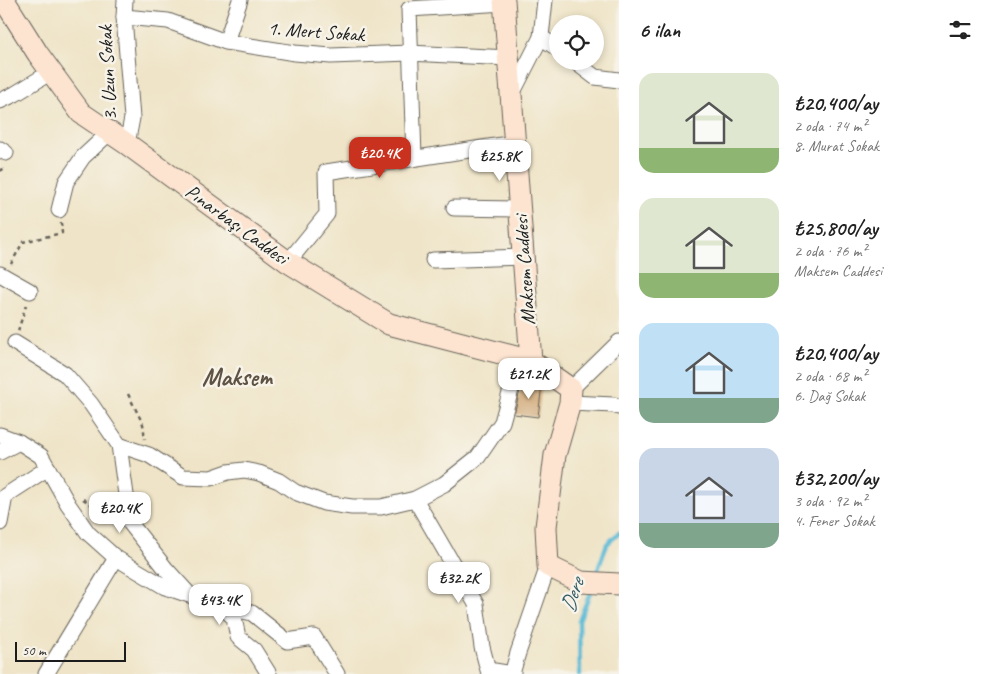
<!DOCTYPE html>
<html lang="tr">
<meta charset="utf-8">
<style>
:root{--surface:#fff;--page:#f6f6f6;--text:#222;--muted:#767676;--accent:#c8321e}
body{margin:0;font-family:Caveat,sans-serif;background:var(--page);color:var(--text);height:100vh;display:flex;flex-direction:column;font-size:19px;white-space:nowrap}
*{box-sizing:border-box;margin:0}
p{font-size:16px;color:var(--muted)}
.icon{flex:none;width:28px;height:28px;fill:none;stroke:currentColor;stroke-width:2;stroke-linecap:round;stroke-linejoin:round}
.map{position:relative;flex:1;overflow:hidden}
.details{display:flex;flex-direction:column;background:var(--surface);width:375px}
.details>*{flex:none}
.buttons{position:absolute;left:549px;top:15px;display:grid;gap:10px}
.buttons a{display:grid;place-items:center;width:55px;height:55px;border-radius:50%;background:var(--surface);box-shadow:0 2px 8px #0003;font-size:25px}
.scale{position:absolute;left:15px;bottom:12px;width:111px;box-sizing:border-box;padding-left:5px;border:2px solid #1c1c1c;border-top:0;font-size:14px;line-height:18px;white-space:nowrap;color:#1c1c1c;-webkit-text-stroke:4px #f7f3e8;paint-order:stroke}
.price{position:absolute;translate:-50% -42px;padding:0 11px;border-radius:10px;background:#fff;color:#222;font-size:16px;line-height:32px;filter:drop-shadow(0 1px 2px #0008)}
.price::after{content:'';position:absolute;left:50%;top:30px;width:15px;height:11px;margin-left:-8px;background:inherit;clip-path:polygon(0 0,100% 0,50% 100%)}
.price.selected{background:var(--accent);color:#fff}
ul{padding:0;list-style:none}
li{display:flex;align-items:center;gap:15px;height:125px;padding:0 20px}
li span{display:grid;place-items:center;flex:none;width:140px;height:100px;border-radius:15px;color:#555}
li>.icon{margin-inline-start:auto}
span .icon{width:60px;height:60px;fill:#fffc;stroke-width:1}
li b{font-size:21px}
h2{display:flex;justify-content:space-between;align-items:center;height:60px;padding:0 20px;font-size:21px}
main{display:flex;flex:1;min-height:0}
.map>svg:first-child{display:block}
</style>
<main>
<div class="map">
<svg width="619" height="674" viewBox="0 0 619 674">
<rect width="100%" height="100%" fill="#f7f3e8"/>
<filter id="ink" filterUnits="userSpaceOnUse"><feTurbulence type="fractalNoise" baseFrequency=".02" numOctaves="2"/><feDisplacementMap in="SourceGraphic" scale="10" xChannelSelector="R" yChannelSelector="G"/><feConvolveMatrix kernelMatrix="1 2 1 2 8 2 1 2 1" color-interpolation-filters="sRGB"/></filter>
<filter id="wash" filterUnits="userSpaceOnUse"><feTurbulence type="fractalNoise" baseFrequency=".0096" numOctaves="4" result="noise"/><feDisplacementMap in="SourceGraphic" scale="20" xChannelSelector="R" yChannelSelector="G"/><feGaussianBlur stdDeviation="1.12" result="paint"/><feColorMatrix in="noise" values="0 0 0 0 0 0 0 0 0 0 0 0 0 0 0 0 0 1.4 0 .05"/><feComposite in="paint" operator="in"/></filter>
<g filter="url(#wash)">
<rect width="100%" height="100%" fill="#efe4c7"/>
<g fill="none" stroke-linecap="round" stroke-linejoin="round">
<g stroke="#56b9d5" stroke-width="4.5">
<path d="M 595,578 L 607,544 L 619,533"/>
<path d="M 580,674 L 579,621 L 592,588"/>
</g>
</g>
<g id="blocks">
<path fill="#d7b68c" d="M 525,382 L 542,384 L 538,417 L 514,414 L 521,387 Z"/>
</g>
</g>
<g filter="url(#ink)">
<use href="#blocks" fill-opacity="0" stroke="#666258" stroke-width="1"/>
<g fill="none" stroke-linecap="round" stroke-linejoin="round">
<g stroke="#666258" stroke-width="17">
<g id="minor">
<path d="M 125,0 L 124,17 L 132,118 L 127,144"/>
<path d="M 124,17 L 168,21 L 226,42 L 295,53 L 331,56 L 409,53 L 509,58"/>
<path d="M 541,37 L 558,49"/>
<path d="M 226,42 L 240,0"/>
<path d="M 574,61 L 595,77 L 619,80"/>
<path d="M 512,94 L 541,37 L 545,0"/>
<path d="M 0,101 L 15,94 L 51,72"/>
<path d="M 0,149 L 6,153"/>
<path d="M 414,157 L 409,9 L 504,3"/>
<path d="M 454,208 L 520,209"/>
<path d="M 59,210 L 66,182 L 83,157 L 110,132"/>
<path d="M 433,260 L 523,257"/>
<path d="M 288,262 L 327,214 L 326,172 L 515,143"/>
<path d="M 0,274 L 30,291"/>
<path d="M 15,343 L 65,374 L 91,404 L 119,445 L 130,523 L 166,569 L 187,592"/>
<path d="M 571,389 L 619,342"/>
<path d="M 570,403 L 614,405 L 619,407"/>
<path d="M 0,435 L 19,442 L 41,456 L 68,504 L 88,533 L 116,558 L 165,587 L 222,606 L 234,618 L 238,637 L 254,650 L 269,674"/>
<path d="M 119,445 L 149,455 L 183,477 L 211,478 L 228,472 L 244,470 L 259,473 L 279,481 L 295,492 L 324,503 L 352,507 L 381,507 L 415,499 L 444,484 L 478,457 L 502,422 L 513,382 L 531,361"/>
<path d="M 0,452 L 19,442"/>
<path d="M 415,499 L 476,604 L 482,647 L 488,670 L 513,674"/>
<path d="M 0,523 L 5,496 L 48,468"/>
<path d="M 223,607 L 252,613 L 287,641 L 314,637 L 337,674"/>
<path d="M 46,674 L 116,558"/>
<path d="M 512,674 L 518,653 L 548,566"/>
</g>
</g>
<g stroke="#666258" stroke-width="23">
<g id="secondary">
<path d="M 4,0 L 38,54 L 81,113 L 127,144 L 288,262 L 389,324 L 531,361 L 571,389 L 570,403 L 555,455 L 546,527 L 548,566 L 581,582 L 619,584"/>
<path d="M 504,0 L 531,361"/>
</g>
</g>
<g stroke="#666258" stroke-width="2.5" stroke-dasharray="4 4" stroke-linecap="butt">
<path d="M 0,171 L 5,168"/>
<path d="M 11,264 L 23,242 L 62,233 L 61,223"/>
<path d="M 18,331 L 26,305"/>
<path d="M 128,394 L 143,424 L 145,439"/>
<path d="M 83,499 L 105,513 L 115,517"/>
</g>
<use href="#minor" stroke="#fff" stroke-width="15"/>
<use href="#secondary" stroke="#fde4d0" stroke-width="21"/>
</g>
</g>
<g text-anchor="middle" stroke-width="5" stroke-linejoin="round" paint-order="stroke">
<g font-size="20" fill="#1c1c1c" stroke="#f7f3e8">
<text transform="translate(316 31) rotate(4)" y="7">1. Mert Sokak</text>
<text transform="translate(107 73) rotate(-93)" y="7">3. Uzun Sokak</text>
<text transform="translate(237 224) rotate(36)" y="7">Pınarbaşı Caddesi</text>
<text transform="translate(524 270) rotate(-94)" y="7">Maksem Caddesi</text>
</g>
<g font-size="21" font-style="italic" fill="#335b66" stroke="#f7f3e8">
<text transform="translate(572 595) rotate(-72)" y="7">Dere</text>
</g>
<g font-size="25" font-weight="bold" fill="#5d5243" stroke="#f7f3e8">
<text x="237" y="385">Maksem</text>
</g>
</g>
</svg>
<div class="buttons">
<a><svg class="icon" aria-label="locate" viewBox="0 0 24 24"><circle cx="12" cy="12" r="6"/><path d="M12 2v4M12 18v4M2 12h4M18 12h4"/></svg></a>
</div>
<div class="scale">50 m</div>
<b class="price selected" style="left:380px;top:179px">₺20.4K</b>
<b class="price" style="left:500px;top:182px">₺25.8K</b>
<b class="price" style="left:529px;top:400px">₺21.2K</b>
<b class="price" style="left:120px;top:534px">₺20.4K</b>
<b class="price" style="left:459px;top:604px">₺32.2K</b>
<b class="price" style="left:220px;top:626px">₺43.4K</b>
</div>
<section class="details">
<h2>6 ilan<svg class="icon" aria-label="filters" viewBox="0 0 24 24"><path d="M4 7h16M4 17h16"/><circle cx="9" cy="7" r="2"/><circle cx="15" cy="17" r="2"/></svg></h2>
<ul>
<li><span style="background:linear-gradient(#dfe7d0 75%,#8fb573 0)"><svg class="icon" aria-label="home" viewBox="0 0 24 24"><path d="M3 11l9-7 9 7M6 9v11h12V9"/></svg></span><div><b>₺20,400/ay</b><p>2 oda · 74 m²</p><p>8. Murat Sokak</p></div></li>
<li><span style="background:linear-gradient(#dfe7d0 75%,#8fb573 0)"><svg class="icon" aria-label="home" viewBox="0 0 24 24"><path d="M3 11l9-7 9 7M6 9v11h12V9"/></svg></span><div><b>₺25,800/ay</b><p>2 oda · 76 m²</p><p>Maksem Caddesi</p></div></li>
<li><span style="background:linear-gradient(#bfe0f5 75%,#7fa58c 0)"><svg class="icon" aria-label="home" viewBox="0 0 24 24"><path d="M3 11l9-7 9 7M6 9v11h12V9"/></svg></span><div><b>₺20,400/ay</b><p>2 oda · 68 m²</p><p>6. Dağ Sokak</p></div></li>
<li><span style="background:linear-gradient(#c9d6e8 75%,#7fa58c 0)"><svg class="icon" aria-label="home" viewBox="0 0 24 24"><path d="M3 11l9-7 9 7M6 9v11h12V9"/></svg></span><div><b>₺32,200/ay</b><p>3 oda · 92 m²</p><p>4. Fener Sokak</p></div></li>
</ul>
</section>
</main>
